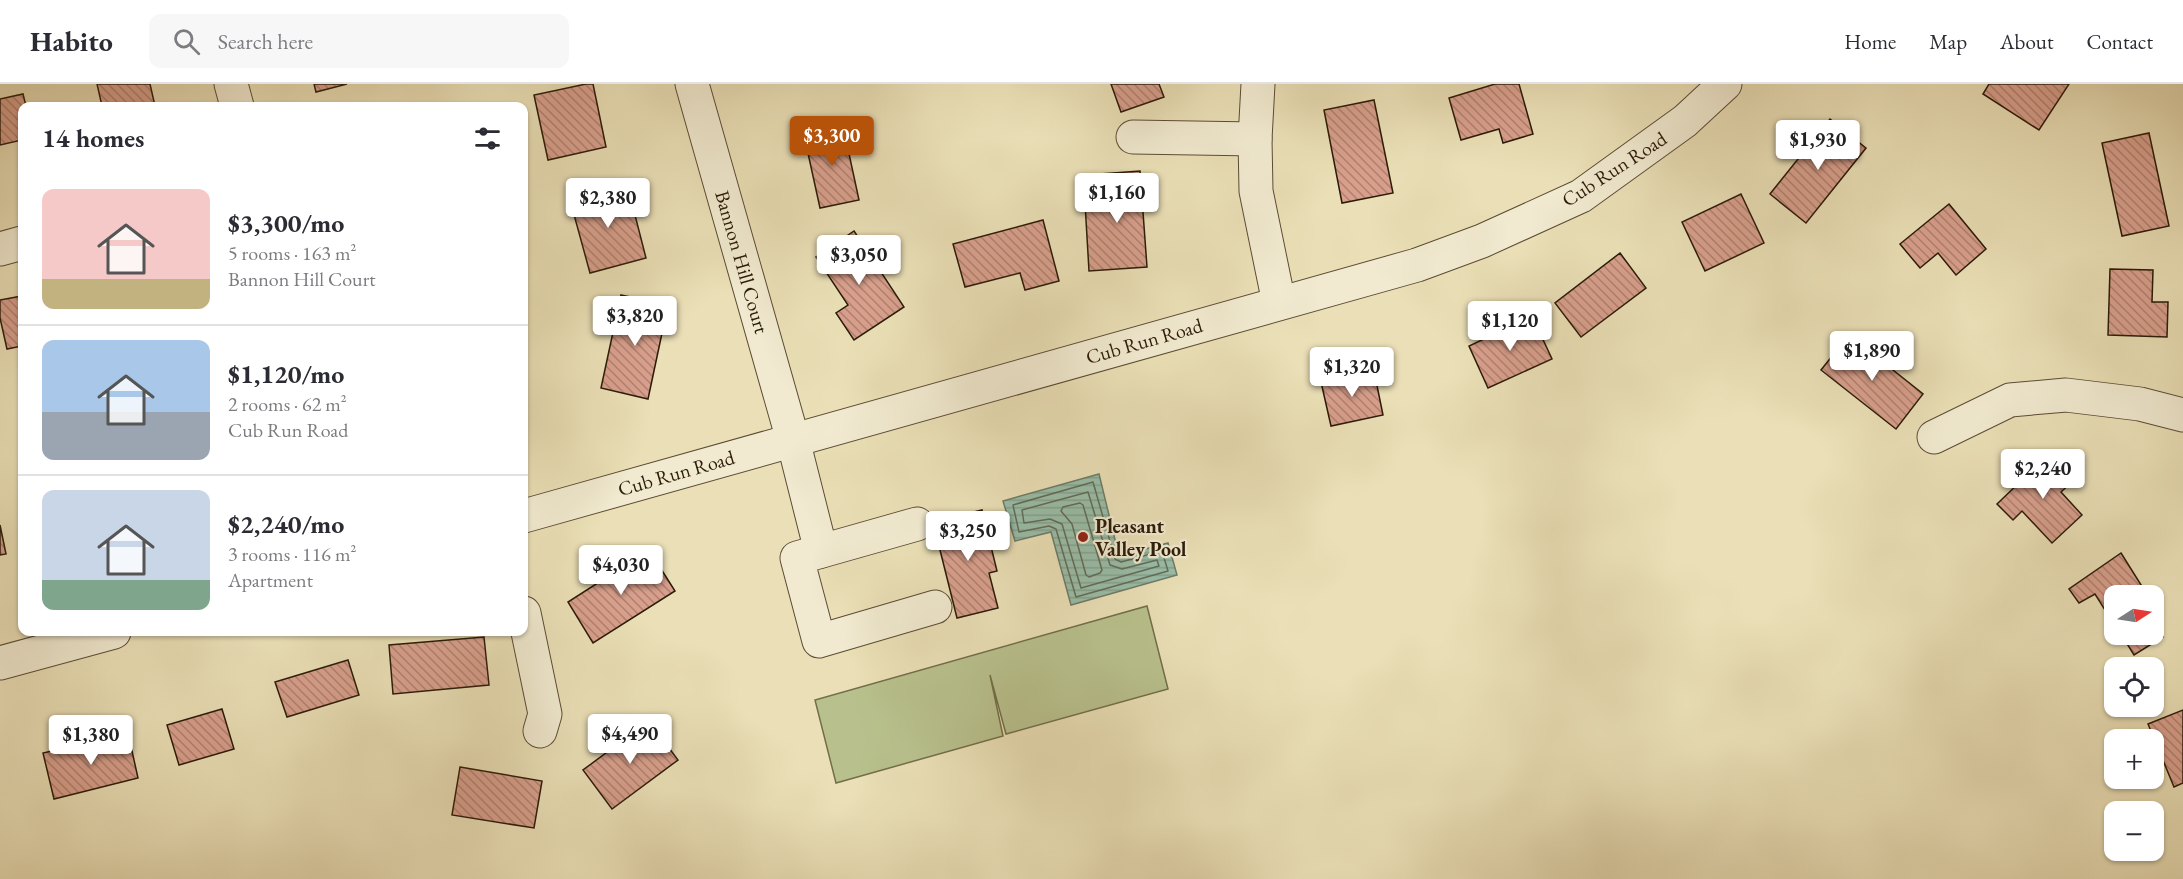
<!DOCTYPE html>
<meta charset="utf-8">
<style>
:root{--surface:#fff;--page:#f7f7f7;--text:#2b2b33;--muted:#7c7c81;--line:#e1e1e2;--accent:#b45309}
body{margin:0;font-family:"EB Garamond",serif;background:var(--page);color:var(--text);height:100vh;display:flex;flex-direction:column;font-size:22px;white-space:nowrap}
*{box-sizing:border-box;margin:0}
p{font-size:20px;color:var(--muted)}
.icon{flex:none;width:33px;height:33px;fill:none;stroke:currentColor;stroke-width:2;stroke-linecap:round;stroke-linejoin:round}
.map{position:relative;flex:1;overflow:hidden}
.panel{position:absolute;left:18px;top:18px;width:510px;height:534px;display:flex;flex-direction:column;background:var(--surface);border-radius:12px;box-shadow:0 2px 4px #0004}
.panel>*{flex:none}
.needle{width:39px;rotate:78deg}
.fabs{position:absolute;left:2104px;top:501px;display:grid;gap:12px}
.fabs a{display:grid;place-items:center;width:60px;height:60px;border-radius:12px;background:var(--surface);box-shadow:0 2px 4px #0004;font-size:30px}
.price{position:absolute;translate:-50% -51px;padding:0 14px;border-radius:6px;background:#fff;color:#222;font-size:20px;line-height:39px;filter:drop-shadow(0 2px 3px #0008)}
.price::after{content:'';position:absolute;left:50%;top:36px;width:18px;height:14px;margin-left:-9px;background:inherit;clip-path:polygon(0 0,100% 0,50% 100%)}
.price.current{background:var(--accent);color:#fff}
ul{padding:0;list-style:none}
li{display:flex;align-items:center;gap:18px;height:150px;padding:0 24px}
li+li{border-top:2px solid var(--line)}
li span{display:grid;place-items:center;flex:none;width:168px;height:120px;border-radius:12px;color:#555}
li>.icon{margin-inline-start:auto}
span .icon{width:72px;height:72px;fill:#fffc;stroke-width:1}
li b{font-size:26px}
h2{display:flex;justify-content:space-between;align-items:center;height:72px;padding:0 24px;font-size:26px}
header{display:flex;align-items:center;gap:36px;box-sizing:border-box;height:84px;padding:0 30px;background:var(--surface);border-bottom:2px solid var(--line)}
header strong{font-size:28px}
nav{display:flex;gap:33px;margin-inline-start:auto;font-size:21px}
.search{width:420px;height:54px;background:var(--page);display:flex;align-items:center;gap:15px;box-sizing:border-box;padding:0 21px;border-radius:12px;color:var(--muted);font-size:22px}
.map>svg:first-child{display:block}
</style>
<header>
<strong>Habito</strong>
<div class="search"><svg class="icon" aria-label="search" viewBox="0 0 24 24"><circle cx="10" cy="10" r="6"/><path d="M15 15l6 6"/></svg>Search here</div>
<nav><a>Home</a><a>Map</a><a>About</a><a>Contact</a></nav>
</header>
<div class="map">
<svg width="2183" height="795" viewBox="0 0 2183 795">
<defs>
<pattern id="water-rules" width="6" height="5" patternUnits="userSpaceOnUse" patternTransform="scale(1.5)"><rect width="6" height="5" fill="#99bda8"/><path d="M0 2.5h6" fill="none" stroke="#84a28f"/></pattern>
<pattern id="building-back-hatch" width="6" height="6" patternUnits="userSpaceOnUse" patternTransform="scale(1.5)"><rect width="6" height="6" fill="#d89f8c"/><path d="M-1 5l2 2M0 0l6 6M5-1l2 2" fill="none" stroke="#af8170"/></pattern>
</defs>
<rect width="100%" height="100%" fill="#eadfb6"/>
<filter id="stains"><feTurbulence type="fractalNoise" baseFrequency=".00333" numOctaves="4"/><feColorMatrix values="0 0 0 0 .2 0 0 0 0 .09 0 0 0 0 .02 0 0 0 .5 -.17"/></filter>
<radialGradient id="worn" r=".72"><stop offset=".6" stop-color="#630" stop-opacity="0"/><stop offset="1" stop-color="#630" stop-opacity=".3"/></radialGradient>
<path fill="#b8c18d" stroke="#726e4a" stroke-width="1.5" d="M 1147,522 L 1168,605 L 1006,650 L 990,591 L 1003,652 L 836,699 L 815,616 Z"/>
<path fill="url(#water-rules)" stroke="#6d7c68" stroke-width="1.5" d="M 1099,390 L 1119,472 L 1168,459 L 1177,491 L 1071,521 L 1051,448 L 1015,457 L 1003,417 Z"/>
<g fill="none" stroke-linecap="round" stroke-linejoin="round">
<g stroke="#626c58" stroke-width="1.5">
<path d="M 1093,398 L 1115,475 L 1121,478 L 1162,467 L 1168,487 L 1076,513 L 1056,445 L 1049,442 L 1019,448 L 1013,421 Z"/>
<path d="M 1088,408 L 1110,481 L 1122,485 L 1157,476 L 1159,482 L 1081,504 L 1062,440 L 1050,435 L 1024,439 L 1022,426 Z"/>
<path d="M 1080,419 L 1083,421 L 1102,486 L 1100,489 L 1089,493 L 1086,491 L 1072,440 L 1061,427 L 1063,423 Z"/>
</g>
</g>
<g fill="url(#building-back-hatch)" stroke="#2b1b08" stroke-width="1.5">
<path d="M 97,0 L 150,0 L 155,22 L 102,22 Z"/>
<path d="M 314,0 L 347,0 L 316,8 Z"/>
<path d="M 586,0 L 593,0 L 606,63 L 548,76 L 534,11 Z"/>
<path d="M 1111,0 L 1159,0 L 1164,13 L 1121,28 Z"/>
<path d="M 1495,0 L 1519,0 L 1533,50 L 1503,59 L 1499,45 L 1461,56 L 1449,14 Z"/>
<path d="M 1989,0 L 2069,0 L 2039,46 L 1983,10 Z"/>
<path d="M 23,10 L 26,22 L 22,22 L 22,56 L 0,61 L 0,15 Z"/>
<path d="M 1374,16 L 1393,109 L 1342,119 L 1324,26 Z"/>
<path d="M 1830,35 L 1866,64 L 1806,139 L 1770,110 Z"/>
<path d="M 843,42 L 859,116 L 820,124 L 804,51 Z"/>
<path d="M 2149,49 L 2169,142 L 2122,152 L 2102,59 Z"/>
<path d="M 1140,87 L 1147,183 L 1089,187 L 1085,119 L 1102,118 L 1100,90 Z"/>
<path d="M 627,100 L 646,174 L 590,189 L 570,116 Z"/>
<path d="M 1741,110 L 1764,159 L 1705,187 L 1682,138 Z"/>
<path d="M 1949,120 L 1986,165 L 1956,191 L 1938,169 L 1920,184 L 1900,160 Z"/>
<path d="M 1043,136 L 1059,197 L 1025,206 L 1020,189 L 965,203 L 953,160 Z"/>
<path d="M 854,147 L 904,223 L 854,256 L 836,229 L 848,221 L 816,173 Z"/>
<path d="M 1620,169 L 1646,204 L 1581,253 L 1555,219 Z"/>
<path d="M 2110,185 L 2153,186 L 2152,218 L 2168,218 L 2167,253 L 2108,251 Z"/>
<path d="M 621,211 L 668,221 L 648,315 L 601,304 Z"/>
<path d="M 22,212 L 22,262 L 7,265 L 0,234 L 0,216 Z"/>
<path d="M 1532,232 L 1552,275 L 1488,304 L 1469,262 Z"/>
<path d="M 1849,251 L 1923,310 L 1896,345 L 1821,286 Z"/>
<path d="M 1374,287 L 1383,331 L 1331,342 L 1321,298 Z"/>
<path d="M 2049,370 L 2073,397 L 2061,408 L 2082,431 L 2052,459 L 2022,427 L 2013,436 L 1997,420 Z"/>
<path d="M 982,426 L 997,487 L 989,489 L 998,524 L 957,534 L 933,438 Z"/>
<path d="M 0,441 L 6,470 L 0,471 Z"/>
<path d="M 649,466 L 675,507 L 593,559 L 568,518 Z"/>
<path d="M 2121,469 L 2148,512 L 2115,512 L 2115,542 L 2095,510 L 2079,519 L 2069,505 Z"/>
<path d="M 2154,538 L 2163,553 L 2134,571 L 2121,550 L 2154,550 Z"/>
<path d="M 484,553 L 489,601 L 393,610 L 389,561 Z"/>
<path d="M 348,576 L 359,611 L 287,633 L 275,598 Z"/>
<path d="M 222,625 L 234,665 L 179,681 L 167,641 Z"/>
<path d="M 2183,626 L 2183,699 L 2174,703 L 2148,640 Z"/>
<path d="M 649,637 L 678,676 L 612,725 L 583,686 Z"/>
<path d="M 128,649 L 138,694 L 54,715 L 43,669 Z"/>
<path d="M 460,683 L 542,697 L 534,744 L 452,731 Z"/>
</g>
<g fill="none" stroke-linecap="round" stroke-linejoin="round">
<g stroke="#5b4c34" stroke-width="35">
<g id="minor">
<path d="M 231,0 L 237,22"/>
<path d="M 692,0 L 793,356 L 821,467"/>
<path d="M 1258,0 L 1255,55 L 1256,107 L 1279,219"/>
<path d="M 1133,53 L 1255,55"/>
<path d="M 0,165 L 22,159"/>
<path d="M 1934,353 L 2010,316 L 2066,311 L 2140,320 L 2183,331"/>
<path d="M 524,432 L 1417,181 L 1482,157 L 1581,112 L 1685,37 L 1725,0"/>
<path d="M 917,440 L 797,474 L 819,557 L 935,523"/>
<path d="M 524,529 L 545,630 L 540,647"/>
<path d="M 0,579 L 114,548"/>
</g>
</g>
<use href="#minor" stroke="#f1ead0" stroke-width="33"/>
</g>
<circle fill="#8f2418" stroke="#f1ead0" stroke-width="2" cx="1083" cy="453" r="6"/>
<g text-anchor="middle" stroke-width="4.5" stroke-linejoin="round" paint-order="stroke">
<g font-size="20" fill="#2b1b08" stroke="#f1ead0">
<text transform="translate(1614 85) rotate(-33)" y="7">Cub Run Road</text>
<text transform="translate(742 178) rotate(74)" y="7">Bannon Hill Court</text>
<text transform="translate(1144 257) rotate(-16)" y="7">Cub Run Road</text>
<text transform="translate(676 389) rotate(-16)" y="7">Cub Run Road</text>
</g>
<g font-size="20" font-weight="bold" fill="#2b1b08" stroke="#f1ead0" text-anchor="start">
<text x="1095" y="449">Pleasant<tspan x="1095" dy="23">Valley Pool</tspan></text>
</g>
</g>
<rect width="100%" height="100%" filter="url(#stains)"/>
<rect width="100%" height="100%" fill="url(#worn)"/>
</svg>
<div class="fabs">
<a><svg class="needle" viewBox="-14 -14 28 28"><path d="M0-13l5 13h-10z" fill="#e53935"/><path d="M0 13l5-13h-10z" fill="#7c7c81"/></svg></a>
<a><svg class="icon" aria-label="locate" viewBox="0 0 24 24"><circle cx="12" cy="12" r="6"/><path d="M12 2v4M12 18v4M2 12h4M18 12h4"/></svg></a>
<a>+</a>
<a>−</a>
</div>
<b class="price current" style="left:832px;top:83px">$3,300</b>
<b class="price" style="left:1818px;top:87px">$1,930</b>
<b class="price" style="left:1117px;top:140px">$1,160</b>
<b class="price" style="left:608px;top:145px">$2,380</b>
<b class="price" style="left:859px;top:202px">$3,050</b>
<b class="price" style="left:635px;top:263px">$3,820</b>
<b class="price" style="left:1510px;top:268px">$1,120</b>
<b class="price" style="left:1872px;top:298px">$1,890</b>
<b class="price" style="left:1352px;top:314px">$1,320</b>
<b class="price" style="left:2043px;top:416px">$2,240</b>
<b class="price" style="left:968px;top:478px">$3,250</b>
<b class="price" style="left:621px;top:512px">$4,030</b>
<b class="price" style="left:630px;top:681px">$4,490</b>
<b class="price" style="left:91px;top:682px">$1,380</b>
<section class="panel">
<h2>14 homes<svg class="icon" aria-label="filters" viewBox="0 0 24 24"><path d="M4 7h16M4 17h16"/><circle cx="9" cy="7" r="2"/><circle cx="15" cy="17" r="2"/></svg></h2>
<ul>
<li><span style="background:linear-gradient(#f6c9c9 75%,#c2b280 0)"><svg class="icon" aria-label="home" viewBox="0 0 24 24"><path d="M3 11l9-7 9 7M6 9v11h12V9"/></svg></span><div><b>$3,300/mo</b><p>5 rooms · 163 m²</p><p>Bannon Hill Court</p></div></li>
<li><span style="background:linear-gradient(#a9c7e8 60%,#9aa5b1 0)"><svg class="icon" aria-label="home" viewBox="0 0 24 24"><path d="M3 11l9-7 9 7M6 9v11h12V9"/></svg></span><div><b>$1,120/mo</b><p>2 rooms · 62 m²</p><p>Cub Run Road</p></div></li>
<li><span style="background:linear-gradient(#c9d6e8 75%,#7fa58c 0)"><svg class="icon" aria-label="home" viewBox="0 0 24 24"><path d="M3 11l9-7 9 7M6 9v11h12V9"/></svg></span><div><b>$2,240/mo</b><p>3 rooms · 116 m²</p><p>Apartment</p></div></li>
</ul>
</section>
</div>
